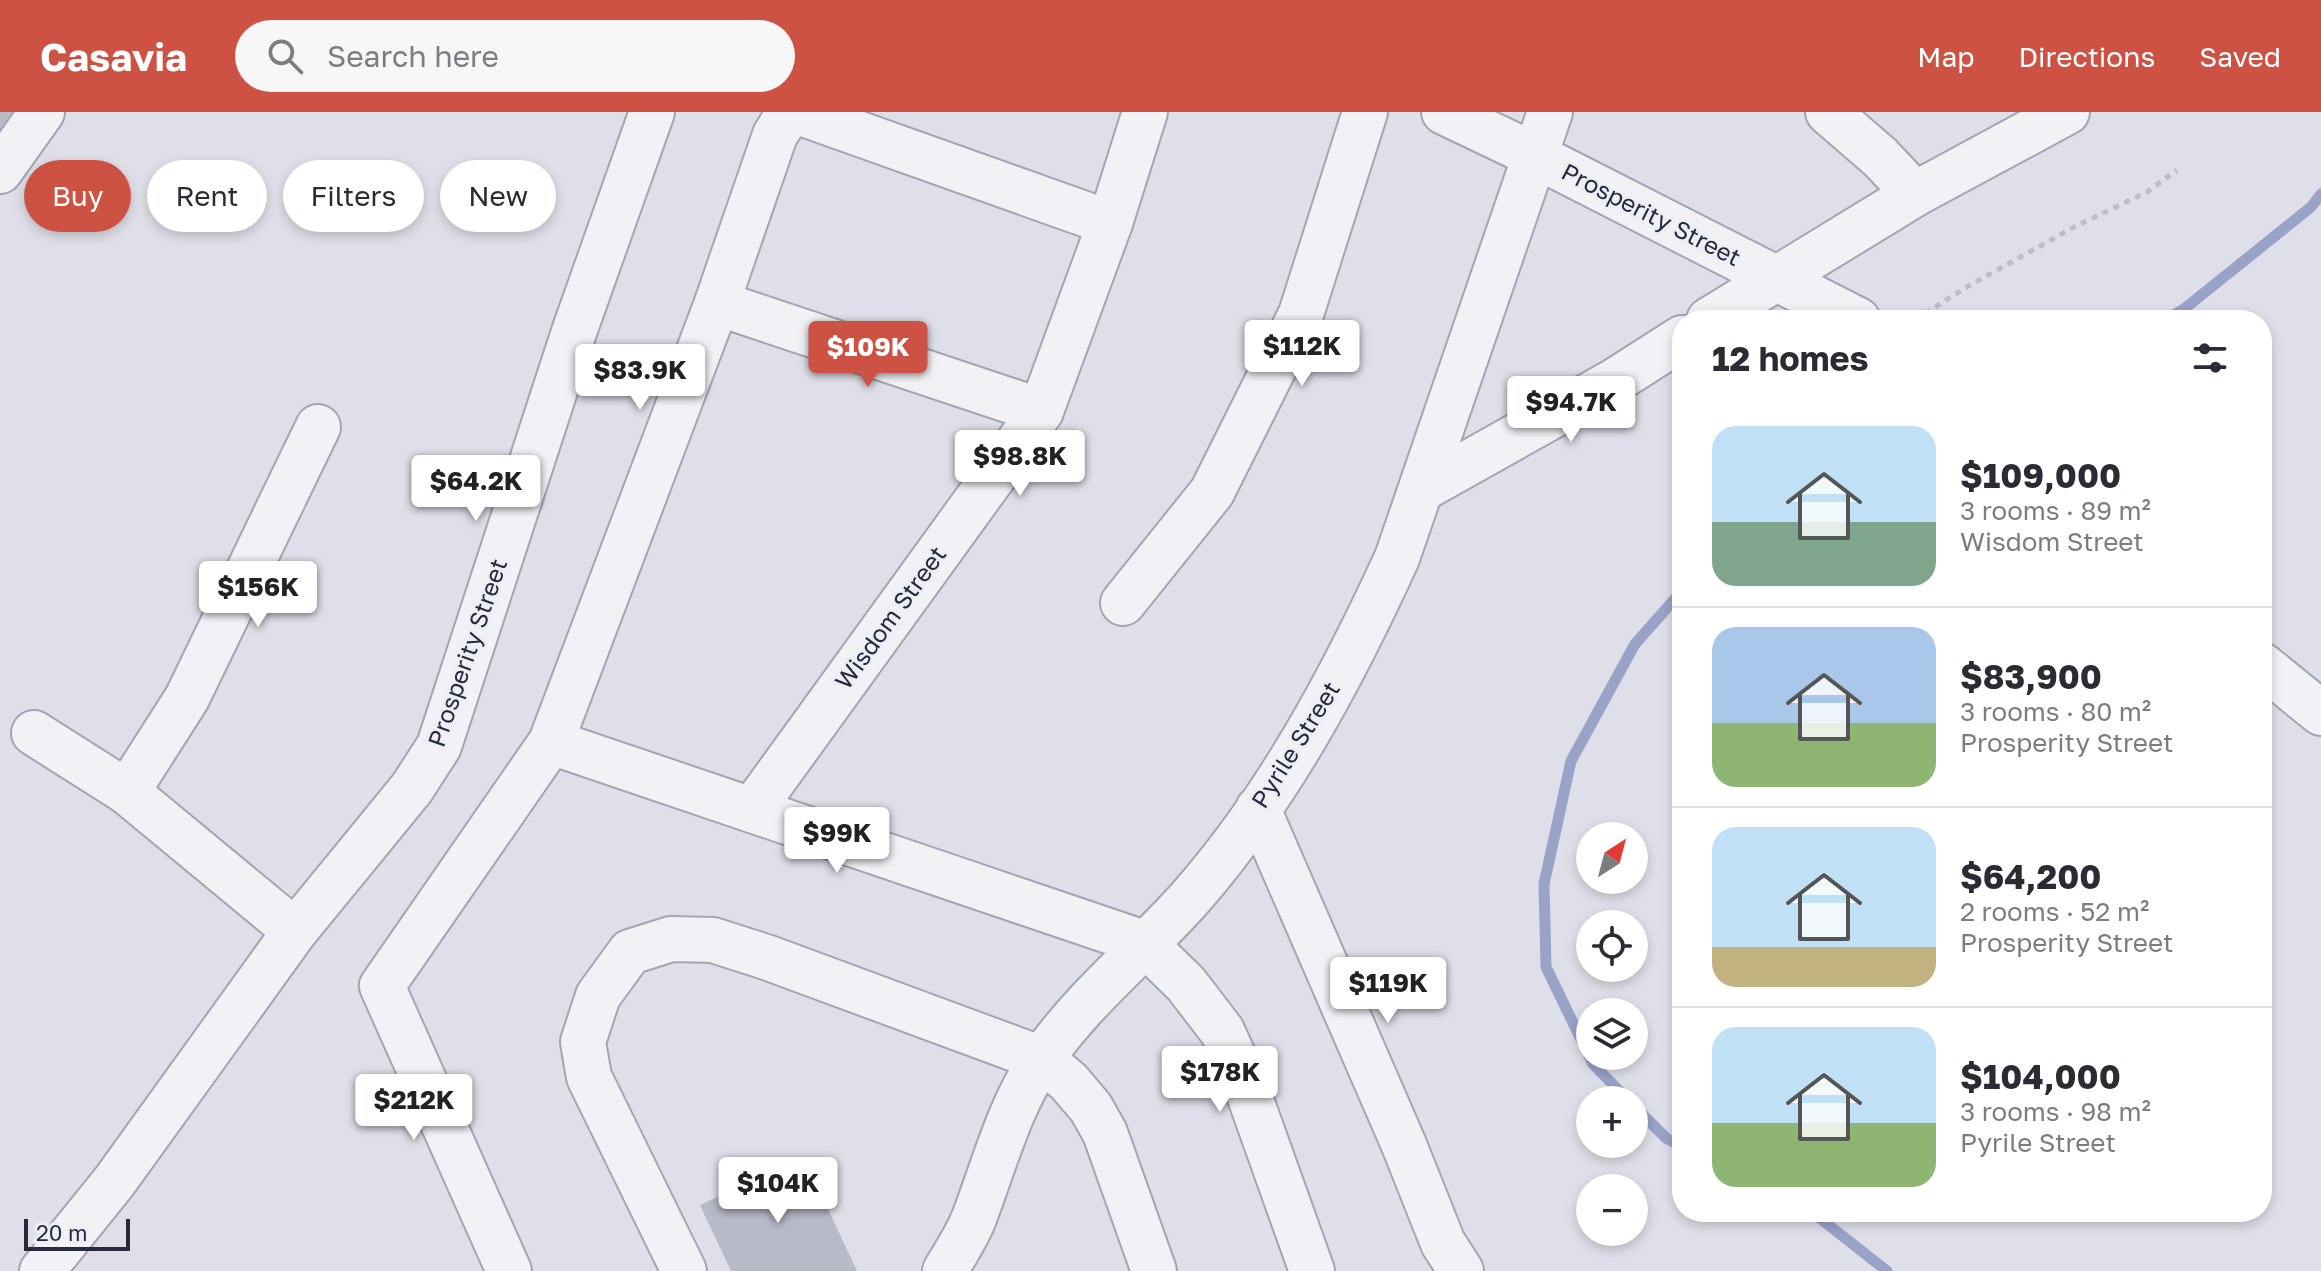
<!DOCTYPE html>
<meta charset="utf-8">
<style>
:root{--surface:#fff;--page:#f7f7f7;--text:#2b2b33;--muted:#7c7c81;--line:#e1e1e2;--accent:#cd5243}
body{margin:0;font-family:"Golos Text",sans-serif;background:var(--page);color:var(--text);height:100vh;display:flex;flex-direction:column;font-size:30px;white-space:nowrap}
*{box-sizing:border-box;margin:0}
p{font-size:26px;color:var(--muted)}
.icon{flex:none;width:44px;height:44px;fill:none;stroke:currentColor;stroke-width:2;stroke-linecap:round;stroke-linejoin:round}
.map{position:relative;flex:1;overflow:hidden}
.panel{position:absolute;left:1672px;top:198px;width:600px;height:912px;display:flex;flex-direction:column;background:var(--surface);border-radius:32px;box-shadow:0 4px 12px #0003}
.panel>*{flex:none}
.top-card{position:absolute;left:24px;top:48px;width:760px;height:72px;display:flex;gap:16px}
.needle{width:52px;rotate:36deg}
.buttons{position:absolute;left:1576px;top:710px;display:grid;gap:16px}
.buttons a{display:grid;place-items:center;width:72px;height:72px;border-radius:50%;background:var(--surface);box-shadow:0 4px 12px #0003;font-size:40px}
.scale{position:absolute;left:24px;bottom:20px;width:106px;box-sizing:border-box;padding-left:8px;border:4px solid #272a3e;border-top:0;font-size:22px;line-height:28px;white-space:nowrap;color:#272a3e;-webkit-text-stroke:6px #edeff5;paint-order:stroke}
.price{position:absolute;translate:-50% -68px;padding:0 18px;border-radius:8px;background:#fff;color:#222;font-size:26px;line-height:52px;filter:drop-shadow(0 2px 4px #0008)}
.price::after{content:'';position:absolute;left:50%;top:48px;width:24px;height:18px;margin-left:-12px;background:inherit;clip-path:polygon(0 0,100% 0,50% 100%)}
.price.on{background:var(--accent);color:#fff}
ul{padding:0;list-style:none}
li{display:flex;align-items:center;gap:24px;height:200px;padding:0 40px}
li+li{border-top:2px solid var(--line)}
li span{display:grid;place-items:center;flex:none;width:224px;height:160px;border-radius:24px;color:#555}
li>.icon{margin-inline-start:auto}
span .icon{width:96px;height:96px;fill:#fffc;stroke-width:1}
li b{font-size:34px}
h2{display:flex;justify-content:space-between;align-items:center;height:96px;padding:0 40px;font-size:34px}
.tag{padding:0 28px;border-radius:36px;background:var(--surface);box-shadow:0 4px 12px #0003;font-size:28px;line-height:72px}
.tag.on{background:var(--accent);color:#fff}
header{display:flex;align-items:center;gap:48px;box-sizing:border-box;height:112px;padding:0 40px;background:var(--accent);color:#fff}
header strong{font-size:38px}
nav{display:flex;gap:44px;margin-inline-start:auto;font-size:28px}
.search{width:560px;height:72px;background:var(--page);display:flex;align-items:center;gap:20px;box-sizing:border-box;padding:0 28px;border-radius:44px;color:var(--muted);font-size:30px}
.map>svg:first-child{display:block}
</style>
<header>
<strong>Casavia</strong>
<div class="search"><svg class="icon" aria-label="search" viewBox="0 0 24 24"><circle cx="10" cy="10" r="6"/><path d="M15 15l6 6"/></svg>Search here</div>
<nav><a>Map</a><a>Directions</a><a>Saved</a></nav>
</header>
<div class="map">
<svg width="2321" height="1159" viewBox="0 0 2321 1159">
<rect width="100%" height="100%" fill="#dedfe8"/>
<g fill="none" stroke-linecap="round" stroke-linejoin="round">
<g stroke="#99a3c8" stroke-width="11">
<path d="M 2165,208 L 2184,197 L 2311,95 L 2321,82"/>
<path d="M 1628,988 L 1593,952 L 1546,855 L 1544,772 L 1571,649 L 1635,532 L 1682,479"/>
<path d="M 1634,994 L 1666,1026 L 1682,1035"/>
<path d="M 1812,1100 L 1887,1159"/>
</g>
</g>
<g fill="#b8bac7">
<path d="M 0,0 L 25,0 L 0,34 Z"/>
<path d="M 804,1046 L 857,1159 L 731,1159 L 700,1093 Z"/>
</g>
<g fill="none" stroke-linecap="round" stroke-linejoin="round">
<g stroke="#a3a5b2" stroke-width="48">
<g id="minor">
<path d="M 798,0 L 1110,111"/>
<path d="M 1444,0 L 1534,43 L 1858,208"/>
<path d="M 1828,0 L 1880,45 L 1915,82"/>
<path d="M 0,59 L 42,0"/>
<path d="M 717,191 L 1041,299"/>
<path d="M 1709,208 L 1915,82 L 2067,0"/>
<path d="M 1422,377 L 1613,270 L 1682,226"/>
<path d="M 1123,491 L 1212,380 L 1301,202 L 1365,0"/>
<path d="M 2262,553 L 2321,601"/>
<path d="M 34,621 L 127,680 L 295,819"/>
<path d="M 551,630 L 1144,831 L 1186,872 L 1222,919 L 1242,963 L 1312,1159"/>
<path d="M 127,680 L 187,586 L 318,315"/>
<path d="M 1258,697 L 1404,1033 L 1443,1131 L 1461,1159"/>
<path d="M 752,698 L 1041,299 L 1110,111 L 1145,0"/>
<path d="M 42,1159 L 114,1070 L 295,819 L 412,676 L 439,634 L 574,220 L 652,0"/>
<path d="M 509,1159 L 382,874 L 551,630 L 717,191 L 775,23 L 787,4 L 795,0"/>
<path d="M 684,1159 L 589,965 L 583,930 L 598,884 L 630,840 L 671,827 L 713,828 L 766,845 L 1042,947 L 1069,970 L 1091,996 L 1105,1021 L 1154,1159"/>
<path d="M 945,1159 C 955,1142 967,1124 974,1106 C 995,1051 1009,994 1043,945 C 1085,885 1142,840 1190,786 C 1278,686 1342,566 1397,446 L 1550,0"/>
</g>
</g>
<path stroke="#bcbdc6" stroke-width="5" stroke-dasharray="6 6" stroke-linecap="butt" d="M 1915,208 L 1965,176 L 2076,114 L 2147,80 L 2177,58"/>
<use href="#minor" stroke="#f1f1f6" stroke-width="44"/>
</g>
<g text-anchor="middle" stroke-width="6" stroke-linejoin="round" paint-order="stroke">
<g font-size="24" fill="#272a3e" stroke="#edeff5">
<text transform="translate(1651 103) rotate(27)" y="8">Prosperity Street</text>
<text transform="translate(891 506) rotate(-54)" y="8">Wisdom Street</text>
<text transform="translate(468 541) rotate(-71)" y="8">Prosperity Street</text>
<text transform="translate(1296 633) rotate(-58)" y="8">Pyrile Street</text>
</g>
</g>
</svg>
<div class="buttons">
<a><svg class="needle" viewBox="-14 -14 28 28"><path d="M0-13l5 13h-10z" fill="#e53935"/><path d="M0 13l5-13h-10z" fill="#7c7c81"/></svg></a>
<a><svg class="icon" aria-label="locate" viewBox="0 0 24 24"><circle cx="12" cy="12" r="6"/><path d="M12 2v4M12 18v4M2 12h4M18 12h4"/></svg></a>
<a><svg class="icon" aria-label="layers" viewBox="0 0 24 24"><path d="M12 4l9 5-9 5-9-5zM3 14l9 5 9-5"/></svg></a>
<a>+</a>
<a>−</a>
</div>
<div class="scale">20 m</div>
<b class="price" style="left:1302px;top:276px">$112K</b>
<b class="price on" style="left:868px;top:277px">$109K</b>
<b class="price" style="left:640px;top:300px">$83.9K</b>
<b class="price" style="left:1571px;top:332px">$94.7K</b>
<b class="price" style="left:1020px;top:386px">$98.8K</b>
<b class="price" style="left:476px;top:411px">$64.2K</b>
<b class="price" style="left:258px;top:517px">$156K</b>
<b class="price" style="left:837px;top:763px">$99K</b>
<b class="price" style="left:1388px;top:913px">$119K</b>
<b class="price" style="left:1220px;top:1002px">$178K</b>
<b class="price" style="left:414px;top:1030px">$212K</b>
<b class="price" style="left:778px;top:1113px">$104K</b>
<div class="top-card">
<a class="tag on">Buy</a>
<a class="tag">Rent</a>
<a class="tag">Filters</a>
<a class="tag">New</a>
</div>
<section class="panel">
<h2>12 homes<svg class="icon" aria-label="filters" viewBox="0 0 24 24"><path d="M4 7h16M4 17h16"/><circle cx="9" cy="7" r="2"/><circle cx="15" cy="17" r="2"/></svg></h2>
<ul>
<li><span style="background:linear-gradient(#bfe0f5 60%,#7fa58c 0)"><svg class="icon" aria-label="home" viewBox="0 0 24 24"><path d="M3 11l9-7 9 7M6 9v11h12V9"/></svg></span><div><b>$109,000</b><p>3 rooms · 89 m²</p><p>Wisdom Street</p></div></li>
<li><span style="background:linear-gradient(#a9c7e8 60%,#8fb573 0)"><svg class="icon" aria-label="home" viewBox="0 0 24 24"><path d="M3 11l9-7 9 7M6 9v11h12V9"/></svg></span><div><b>$83,900</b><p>3 rooms · 80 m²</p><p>Prosperity Street</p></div></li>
<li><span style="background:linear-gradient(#bfe0f5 75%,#c2b280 0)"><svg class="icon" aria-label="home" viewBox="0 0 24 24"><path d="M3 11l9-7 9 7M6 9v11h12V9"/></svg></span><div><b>$64,200</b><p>2 rooms · 52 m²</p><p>Prosperity Street</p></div></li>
<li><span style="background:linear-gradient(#bfe0f5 60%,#8fb573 0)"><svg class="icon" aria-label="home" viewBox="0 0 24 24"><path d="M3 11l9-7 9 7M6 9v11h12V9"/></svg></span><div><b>$104,000</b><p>3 rooms · 98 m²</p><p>Pyrile Street</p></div></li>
</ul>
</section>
</div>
